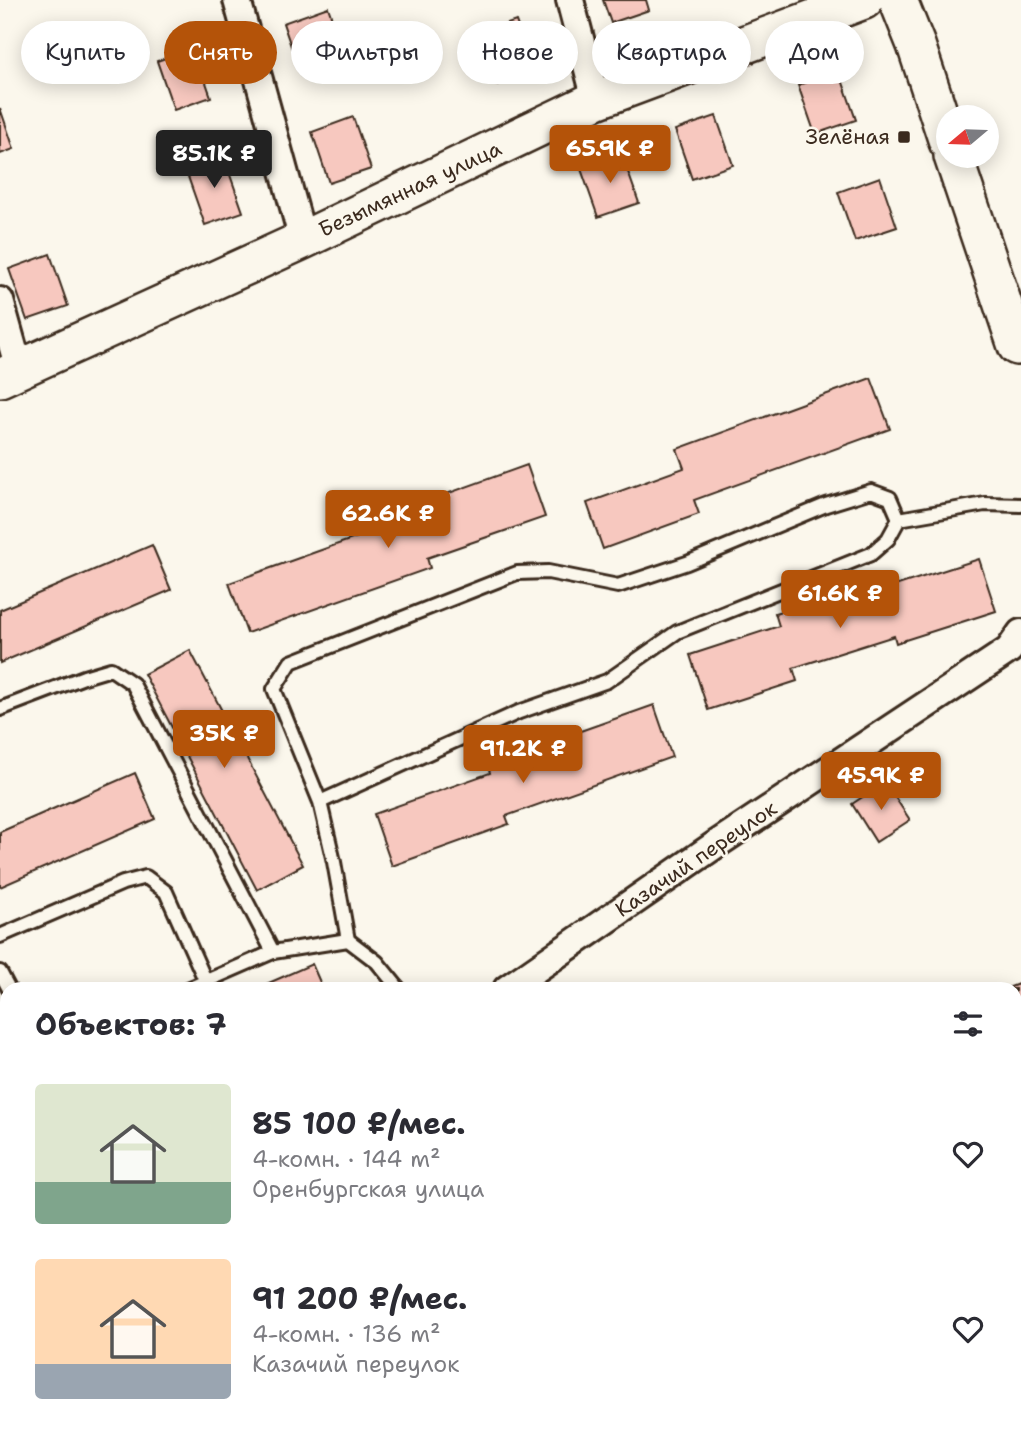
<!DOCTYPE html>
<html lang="ru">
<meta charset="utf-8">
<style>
:root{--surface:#fff;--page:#f2f2f3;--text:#2b2b33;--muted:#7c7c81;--accent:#b45309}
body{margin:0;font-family:"Shantell Sans",sans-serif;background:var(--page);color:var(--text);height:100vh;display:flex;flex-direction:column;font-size:26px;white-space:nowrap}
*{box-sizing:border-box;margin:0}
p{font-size:23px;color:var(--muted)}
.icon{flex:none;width:38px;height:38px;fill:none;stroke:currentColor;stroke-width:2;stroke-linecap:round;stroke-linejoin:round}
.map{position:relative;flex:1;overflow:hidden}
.details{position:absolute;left:0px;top:982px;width:1022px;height:450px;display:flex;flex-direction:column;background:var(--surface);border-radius:21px 21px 0 0;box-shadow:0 4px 18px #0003}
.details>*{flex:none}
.guide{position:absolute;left:21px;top:21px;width:980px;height:63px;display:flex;gap:14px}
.needle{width:46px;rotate:251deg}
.tools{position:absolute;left:936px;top:105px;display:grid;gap:14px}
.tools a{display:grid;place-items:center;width:63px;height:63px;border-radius:50%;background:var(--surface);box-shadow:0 4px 18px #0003;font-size:35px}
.price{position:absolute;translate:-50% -60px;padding:0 16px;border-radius:7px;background:var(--accent);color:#fff;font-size:23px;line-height:46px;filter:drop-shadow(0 2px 4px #0008)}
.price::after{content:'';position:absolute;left:50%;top:42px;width:21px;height:16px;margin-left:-10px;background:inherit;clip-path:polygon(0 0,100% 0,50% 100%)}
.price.on{background:#222;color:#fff}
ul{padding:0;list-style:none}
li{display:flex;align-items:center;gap:21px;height:175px;padding:0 35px}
li span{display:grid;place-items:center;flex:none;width:196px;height:140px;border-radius:7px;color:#555}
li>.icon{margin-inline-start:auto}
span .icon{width:84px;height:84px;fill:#fffc;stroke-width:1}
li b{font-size:30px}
h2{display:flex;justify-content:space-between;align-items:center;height:84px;padding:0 35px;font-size:30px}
.chip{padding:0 24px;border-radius:32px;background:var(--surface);box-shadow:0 4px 18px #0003;font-size:24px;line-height:63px}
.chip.on{background:var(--accent);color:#fff}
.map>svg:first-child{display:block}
</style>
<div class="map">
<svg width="1021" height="1430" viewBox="0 0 1021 1430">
<rect width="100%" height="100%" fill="#fbf7ec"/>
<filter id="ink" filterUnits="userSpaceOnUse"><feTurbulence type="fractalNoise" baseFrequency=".0143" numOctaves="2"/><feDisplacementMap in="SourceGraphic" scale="14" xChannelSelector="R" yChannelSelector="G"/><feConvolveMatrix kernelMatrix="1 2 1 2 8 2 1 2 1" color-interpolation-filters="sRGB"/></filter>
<g filter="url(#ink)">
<g fill="#fae9de">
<path d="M 7,1261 L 7,1303 L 0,1285 L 0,1264 Z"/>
<path d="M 53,1425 L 286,1425 L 273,1430 L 55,1430 Z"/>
</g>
<g fill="#f7c8bf" stroke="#3b2a1e" stroke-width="2">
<path d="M 603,0 L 646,0 L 649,10 L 611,23 Z"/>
<path d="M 328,7 L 346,59 L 301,75 L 283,23 Z"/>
<path d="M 516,21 L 534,72 L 496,85 L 478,34 Z"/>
<path d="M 194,48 L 211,97 L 174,110 L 157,61 Z"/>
<path d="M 839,71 L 856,120 L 815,134 L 798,85 Z"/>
<path d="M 0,108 L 14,149 L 0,154 Z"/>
<path d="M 716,116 L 733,165 L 692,179 L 675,130 Z"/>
<path d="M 353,117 L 371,169 L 329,183 L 312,132 Z"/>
<path d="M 621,152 L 639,203 L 598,217 L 580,166 Z"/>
<path d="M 223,155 L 243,212 L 205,225 L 185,168 Z"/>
<path d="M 880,177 L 897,227 L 855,241 L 838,192 Z"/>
<path d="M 50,254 L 68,306 L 27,320 L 9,269 Z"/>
<path d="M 871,378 L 890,429 L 694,500 L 699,514 L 603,549 L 587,503 L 684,468 L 677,449 Z"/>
<path d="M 527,465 L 545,517 L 427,558 L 430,568 L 247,633 L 229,583 L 414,517 L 410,507 Z"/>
<path d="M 152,545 L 171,590 L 0,663 L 0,610 Z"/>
<path d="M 979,559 L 996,611 L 896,643 L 894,636 L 793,668 L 797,681 L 708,710 L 690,655 L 779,626 L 775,613 L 873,582 L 876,592 Z"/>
<path d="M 190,650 L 303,865 L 257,890 L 144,674 Z"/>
<path d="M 654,705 L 672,757 L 506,816 L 509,824 L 392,866 L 374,814 L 490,773 L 487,764 Z"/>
<path d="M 135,773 L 155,819 L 0,887 L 0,832 Z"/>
<path d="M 885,782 L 910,820 L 876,842 L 852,804 Z"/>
<path d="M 312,964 L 323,989 L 255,989 Z"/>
<path d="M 1021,983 L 1021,1038 L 1015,1040 L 1015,989 L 1005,989 Z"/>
<path d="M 1021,1117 L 1021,1175 L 1017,1176 L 1015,1170 L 1015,1119 Z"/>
</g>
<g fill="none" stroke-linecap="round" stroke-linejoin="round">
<g stroke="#3b2a1e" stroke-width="18">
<g id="lane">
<path d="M 899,519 L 985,504 L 1021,505"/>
<path d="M 0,709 L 84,677 L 111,669 L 133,684 L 273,952"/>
<path d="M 320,802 L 519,712 L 607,681 L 677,632 L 871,554 L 888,539 L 899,519 L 890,498 L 871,491 L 826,505 L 687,563 L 618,586 L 548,572 L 517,573 L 291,662 L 274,689 L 320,802 L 334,862 L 348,940"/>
<path d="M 0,936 L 123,883 L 146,877 L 166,892 L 206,982"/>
<path d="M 0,972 L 9,989"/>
<path d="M 188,989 L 273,952 L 348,940 L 377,962 L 399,989"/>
<path d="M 0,1366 L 7,1384"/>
<path d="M 24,1424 L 27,1430"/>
</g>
</g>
<g stroke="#3b2a1e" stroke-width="32">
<g id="street">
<path d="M 237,0 L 303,240"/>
<path d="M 570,0 L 596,100"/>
<path d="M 0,301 L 19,369"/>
<path d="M 507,989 L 715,845 L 1009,650 L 1021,633"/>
<path d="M 518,1424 L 520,1430"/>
</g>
</g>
<g stroke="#3b2a1e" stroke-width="42">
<g id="secondary">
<path d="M 898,0 L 916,45 L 948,142"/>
<path d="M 953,156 L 1017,346 L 1021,344"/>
<path d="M 0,378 L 303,240 L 596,100 L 864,0"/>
<path d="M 1015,1067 L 1021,1063"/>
<path d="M 437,1430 L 450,1424"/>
</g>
</g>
<use href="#lane" stroke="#fbf7ec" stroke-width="12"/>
<use href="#street" stroke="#fbf7ec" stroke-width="26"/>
<use href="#secondary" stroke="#fbf7ec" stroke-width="37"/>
</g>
</g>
<rect fill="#3b2a1e" stroke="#fbf7ec" stroke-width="2.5" x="897" y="130" width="14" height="14" rx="3.5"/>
<g text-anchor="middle" stroke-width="5" stroke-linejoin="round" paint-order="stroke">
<g font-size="21" fill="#3b2a1e" stroke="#fbf7ec" text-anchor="end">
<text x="890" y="144">Зелёная</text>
</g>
<g font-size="21" fill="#3b2a1e" stroke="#fbf7ec">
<text transform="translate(410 189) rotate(-25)" y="7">Безымянная улица</text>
<text transform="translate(696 859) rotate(-34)" y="7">Казачий переулок</text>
</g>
</g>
</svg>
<div class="tools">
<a><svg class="needle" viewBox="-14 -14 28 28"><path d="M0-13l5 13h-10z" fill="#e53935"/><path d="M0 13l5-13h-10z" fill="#7c7c81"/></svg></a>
</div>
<b class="price" style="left:610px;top:185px">65.9K ₽</b>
<b class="price on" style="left:214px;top:190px">85.1K ₽</b>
<b class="price" style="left:388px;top:550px">62.6K ₽</b>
<b class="price" style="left:840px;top:630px">61.6K ₽</b>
<b class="price" style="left:224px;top:770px">35K ₽</b>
<b class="price" style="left:523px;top:785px">91.2K ₽</b>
<b class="price" style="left:881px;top:812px">45.9K ₽</b>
<div class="guide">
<a class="chip">Купить</a>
<a class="chip on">Снять</a>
<a class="chip">Фильтры</a>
<a class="chip">Новое</a>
<a class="chip">Квартира</a>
<a class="chip">Дом</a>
</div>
<section class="details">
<h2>Объектов: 7<svg class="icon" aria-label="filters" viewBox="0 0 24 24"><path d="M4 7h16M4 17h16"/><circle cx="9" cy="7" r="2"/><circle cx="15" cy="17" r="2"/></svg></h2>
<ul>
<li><span style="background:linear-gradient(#dfe7d0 70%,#7fa58c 0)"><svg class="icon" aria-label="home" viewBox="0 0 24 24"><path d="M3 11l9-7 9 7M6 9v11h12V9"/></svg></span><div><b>85 100 ₽/мес.</b><p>4-комн. · 144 m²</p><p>Оренбургская улица</p></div><svg class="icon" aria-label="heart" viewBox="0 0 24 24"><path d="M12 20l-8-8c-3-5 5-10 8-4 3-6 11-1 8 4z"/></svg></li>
<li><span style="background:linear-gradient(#ffd9b3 75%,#9aa5b1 0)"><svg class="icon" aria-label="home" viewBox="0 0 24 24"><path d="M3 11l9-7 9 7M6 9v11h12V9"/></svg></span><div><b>91 200 ₽/мес.</b><p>4-комн. · 136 m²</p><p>Казачий переулок</p></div><svg class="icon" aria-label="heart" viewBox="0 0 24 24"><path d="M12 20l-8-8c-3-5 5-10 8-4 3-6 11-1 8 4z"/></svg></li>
</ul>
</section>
</div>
